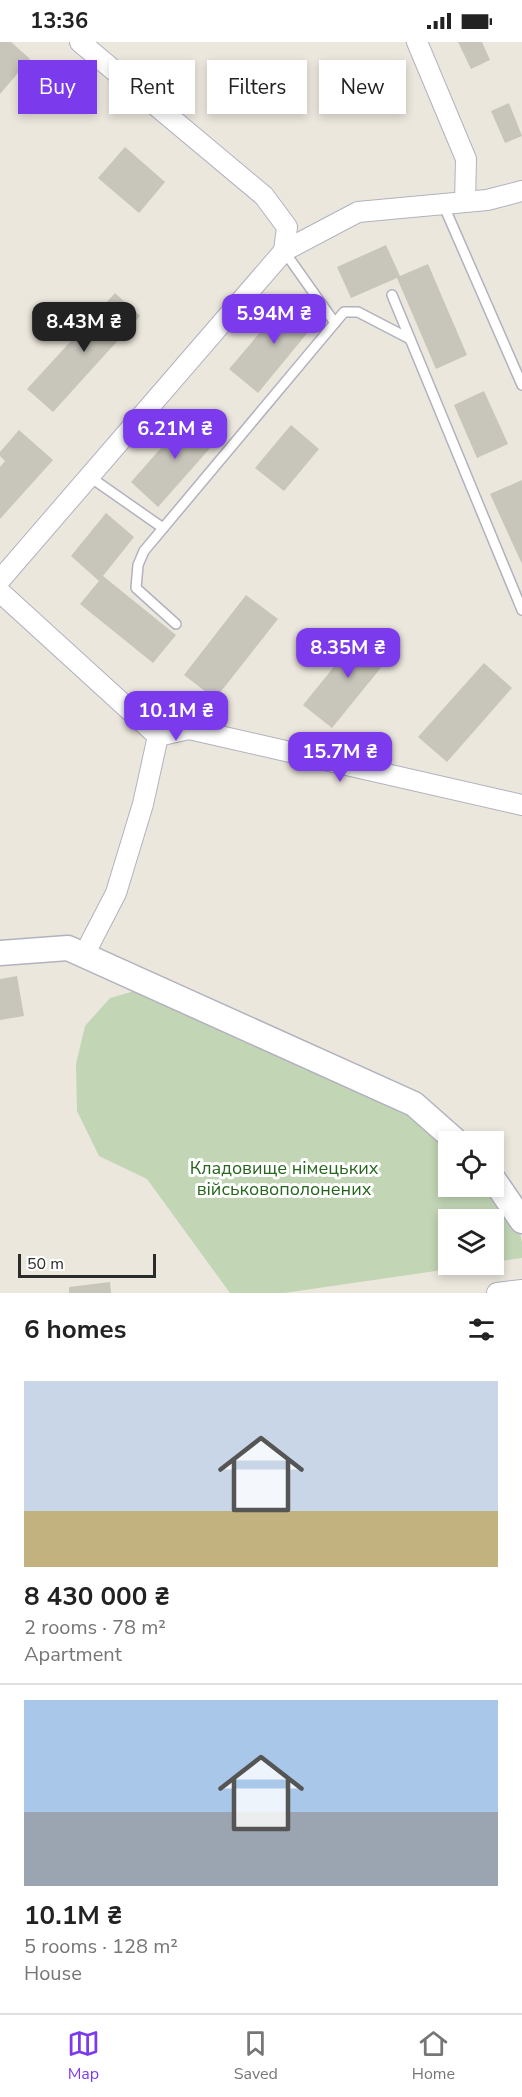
<!DOCTYPE html>
<meta charset="utf-8">
<style>
:root{--surface:#fff;--page:#f6f6f6;--text:#222;--muted:#767676;--line:#e0e0e0;--accent:#7c3aed}
body{margin:0;font-family:"Nunito Sans",sans-serif;background:var(--page);color:var(--text);height:100vh;display:flex;flex-direction:column;font-size:22px;white-space:nowrap}
*{box-sizing:border-box;margin:0}
p{font-size:20px;color:var(--muted)}
.icon{flex:none;width:33px;height:33px;fill:none;stroke:currentColor;stroke-width:2;stroke-linecap:round;stroke-linejoin:round}
.map{position:relative;height:1251px;overflow:hidden}
.panel{display:flex;flex-direction:column;background:var(--surface);flex:1}
.panel>*{flex:none}
.top-card{position:absolute;left:18px;top:18px;width:486px;height:54px;display:flex;gap:12px}
.tools{position:absolute;left:438px;top:1089px;display:grid;gap:12px}
.tools a{display:grid;place-items:center;width:66px;height:66px;border-radius:0px;background:var(--surface);box-shadow:0 3px 9px #0003;font-size:30px}
.scale{position:absolute;left:18px;bottom:15px;width:138px;box-sizing:border-box;padding-left:6px;border:3px solid #2b2b2b;border-top:0;font-size:16px;line-height:21px;white-space:nowrap;color:#2b2b2b;-webkit-text-stroke:4px #fff;paint-order:stroke}
.price{position:absolute;translate:-50% -51px;padding:0 14px;border-radius:12px;background:var(--accent);color:#fff;font-size:20px;line-height:39px;filter:drop-shadow(0 2px 3px #0008)}
.price::after{content:'';position:absolute;left:50%;top:36px;width:18px;height:14px;margin-left:-9px;background:inherit;clip-path:polygon(0 0,100% 0,50% 100%)}
.price.on{background:#222;color:#fff}
ul{padding:0;list-style:none}
li{display:grid;align-content:center;gap:12px;height:318px;padding:0 24px}
li+li{border-top:2px solid var(--line)}
li span{display:grid;place-items:center;height:186px;border-radius:0px;color:#555}
li>.icon{margin-inline-start:auto}
span .icon{width:108px;height:108px;fill:#fffc;stroke-width:1}
li b{font-size:26px}
h2{display:flex;justify-content:space-between;align-items:center;height:72px;padding:0 24px;font-size:26px}
.tag{padding:0 21px;border-radius:0px;background:var(--surface);box-shadow:0 3px 9px #0003;font-size:21px;line-height:54px}
.tag.on{background:var(--accent);color:#fff}
.status{display:flex;justify-content:space-between;align-items:center;height:42px;padding:0 30px;background:var(--surface);direction:ltr}
.status svg{height:16px;fill:currentColor}
.dock{display:flex;justify-content:space-around;align-items:center;height:84px;border-top:2px solid var(--line);background:var(--surface);font-size:16px;color:var(--muted)}
.dock a{display:grid;justify-items:center;gap:3px}
.dock .on{color:var(--accent)}
.map>svg:first-child{display:block}
</style>
<div class="status"><b>13:36</b><svg viewBox="0 0 49 12"><path d="M0 12V9h3v3zM5 12V6h3v6zM10 12V3h3v9zM15 12V0h3v12zM26 1h20v11H26zM47 4h2v5h-2z"/></svg></div>
<div class="map">
<svg width="522" height="1251" viewBox="0 0 522 1251">
<rect width="100%" height="100%" fill="#ece7dd"/>
<path fill="#c2d5b5" d="M 145,946 L 391,1062 L 419,1078 L 448,1100 L 448,1144 L 487,1145 L 518,1180 L 522,1201 L 522,1216 L 494,1220 L 494,1178 L 448,1178 L 448,1222 L 477,1223 L 284,1251 L 230,1251 L 147,1137 L 99,1114 L 77,1069 L 76,1022 L 85,984 L 110,956 Z"/>
<g fill="#c8c5bb">
<path d="M 0,0 L 11,0 L 30,17 L 0,52 Z"/>
<path d="M 458,0 L 482,0 L 490,18 L 471,27 Z"/>
<path d="M 509,61 L 522,94 L 505,101 L 491,69 Z"/>
<path d="M 125,105 L 165,140 L 139,171 L 98,136 Z"/>
<path d="M 386,203 L 400,234 L 428,222 L 467,313 L 436,327 L 397,236 L 351,256 L 337,225 Z"/>
<path d="M 115,251 L 140,274 L 53,370 L 27,347 Z"/>
<path d="M 290,255 L 318,278 L 258,351 L 229,327 Z"/>
<path d="M 484,349 L 508,402 L 477,416 L 454,363 Z"/>
<path d="M 192,371 L 219,396 L 158,465 L 131,440 Z"/>
<path d="M 291,383 L 319,407 L 284,449 L 255,426 Z"/>
<path d="M 19,388 L 53,418 L 0,477 L 0,425 L 5,419 L 0,414 L 0,410 Z"/>
<path d="M 522,438 L 522,522 L 490,452 Z"/>
<path d="M 106,471 L 134,495 L 103,534 L 176,593 L 153,621 L 80,562 L 99,539 L 71,514 Z"/>
<path d="M 246,553 L 278,577 L 215,657 L 184,633 Z"/>
<path d="M 364,588 L 392,612 L 332,686 L 303,663 Z"/>
<path d="M 484,621 L 512,646 L 447,720 L 418,695 Z"/>
<path d="M 17,934 L 24,974 L 0,978 L 0,937 Z"/>
<path d="M 110,1240 L 111,1251 L 69,1251 L 69,1245 Z"/>
</g>
<g fill="none" stroke-linecap="round" stroke-linejoin="round">
<g stroke="#b1b2be" stroke-width="12">
<g id="service">
<path d="M 443,162 L 522,343"/>
<path d="M 284,209 L 335,281"/>
<path d="M 392,253 L 522,568"/>
<path d="M 90,435 L 163,486"/>
<path d="M 176,582 L 136,546 L 138,523 L 144,509 L 344,270 L 358,270 L 410,297"/>
</g>
</g>
<g stroke="#b1b2be" stroke-width="22">
<g id="minor">
<path d="M 80,0 L 264,154 L 287,185 L 284,209"/>
<path d="M 417,0 L 466,117 L 465,160"/>
<path d="M 0,538 L 284,209 L 358,170 L 487,158 L 522,149"/>
<path d="M 0,550 L 158,694 L 143,762 L 116,851 L 84,913"/>
<path d="M 158,694 L 189,687 L 522,763"/>
<path d="M 497,1251 L 522,1248"/>
</g>
</g>
<g stroke="#b1b2be" stroke-width="27">
<g id="tertiary">
<path d="M 0,911 L 68,906 L 414,1062 L 457,1100"/>
<path d="M 494,1138 L 522,1179"/>
</g>
</g>
<use href="#service" stroke="#fff" stroke-width="9"/>
<use href="#minor" stroke="#fff" stroke-width="20"/>
<use href="#tertiary" stroke="#fff" stroke-width="24"/>
</g>
<g text-anchor="middle" stroke-width="6" stroke-linejoin="round" paint-order="stroke">
<g font-size="18" fill="#26661c" stroke="#fff">
<text x="284" y="1132">Кладовище німецьких<tspan x="284" dy="21">військовополонених</tspan></text>
</g>
</g>
</svg>
<div class="tools">
<a><svg class="icon" aria-label="locate" viewBox="0 0 24 24"><circle cx="12" cy="12" r="6"/><path d="M12 2v4M12 18v4M2 12h4M18 12h4"/></svg></a>
<a><svg class="icon" aria-label="layers" viewBox="0 0 24 24"><path d="M12 4l9 5-9 5-9-5zM3 14l9 5 9-5"/></svg></a>
</div>
<div class="scale">50 m</div>
<b class="price" style="left:274px;top:303px">5.94M ₴</b>
<b class="price on" style="left:84px;top:311px">8.43M ₴</b>
<b class="price" style="left:175px;top:418px">6.21M ₴</b>
<b class="price" style="left:348px;top:637px">8.35M ₴</b>
<b class="price" style="left:176px;top:700px">10.1M ₴</b>
<b class="price" style="left:340px;top:741px">15.7M ₴</b>
<div class="top-card">
<a class="tag on">Buy</a>
<a class="tag">Rent</a>
<a class="tag">Filters</a>
<a class="tag">New</a>
</div>
</div>
<section class="panel">
<h2>6 homes<svg class="icon" aria-label="filters" viewBox="0 0 24 24"><path d="M4 7h16M4 17h16"/><circle cx="9" cy="7" r="2"/><circle cx="15" cy="17" r="2"/></svg></h2>
<ul>
<li><span style="background:linear-gradient(#c9d6e8 70%,#c2b280 0)"><svg class="icon" aria-label="home" viewBox="0 0 24 24"><path d="M3 11l9-7 9 7M6 9v11h12V9"/></svg></span><div><b>8 430 000 ₴</b><p>2 rooms · 78 m²</p><p>Apartment</p></div></li>
<li><span style="background:linear-gradient(#a9c7e8 60%,#9aa5b1 0)"><svg class="icon" aria-label="home" viewBox="0 0 24 24"><path d="M3 11l9-7 9 7M6 9v11h12V9"/></svg></span><div><b>10.1M ₴</b><p>5 rooms · 128 m²</p><p>House</p></div></li>
</ul>
</section>
<nav class="dock">
<a class="on"><svg class="icon" aria-label="map" viewBox="0 0 24 24"><path d="M3 6l6-2 6 2 6-2v14l-6 2-6-2-6 2zM9 4v14M15 6v14"/></svg>Map</a>
<a><svg class="icon" aria-label="saved" viewBox="0 0 24 24"><path d="M7 4h10v16l-5-4-5 4z"/></svg>Saved</a>
<a><svg class="icon" aria-label="home" viewBox="0 0 24 24"><path d="M3 11l9-7 9 7M6 9v11h12V9"/></svg>Home</a>
</nav>
